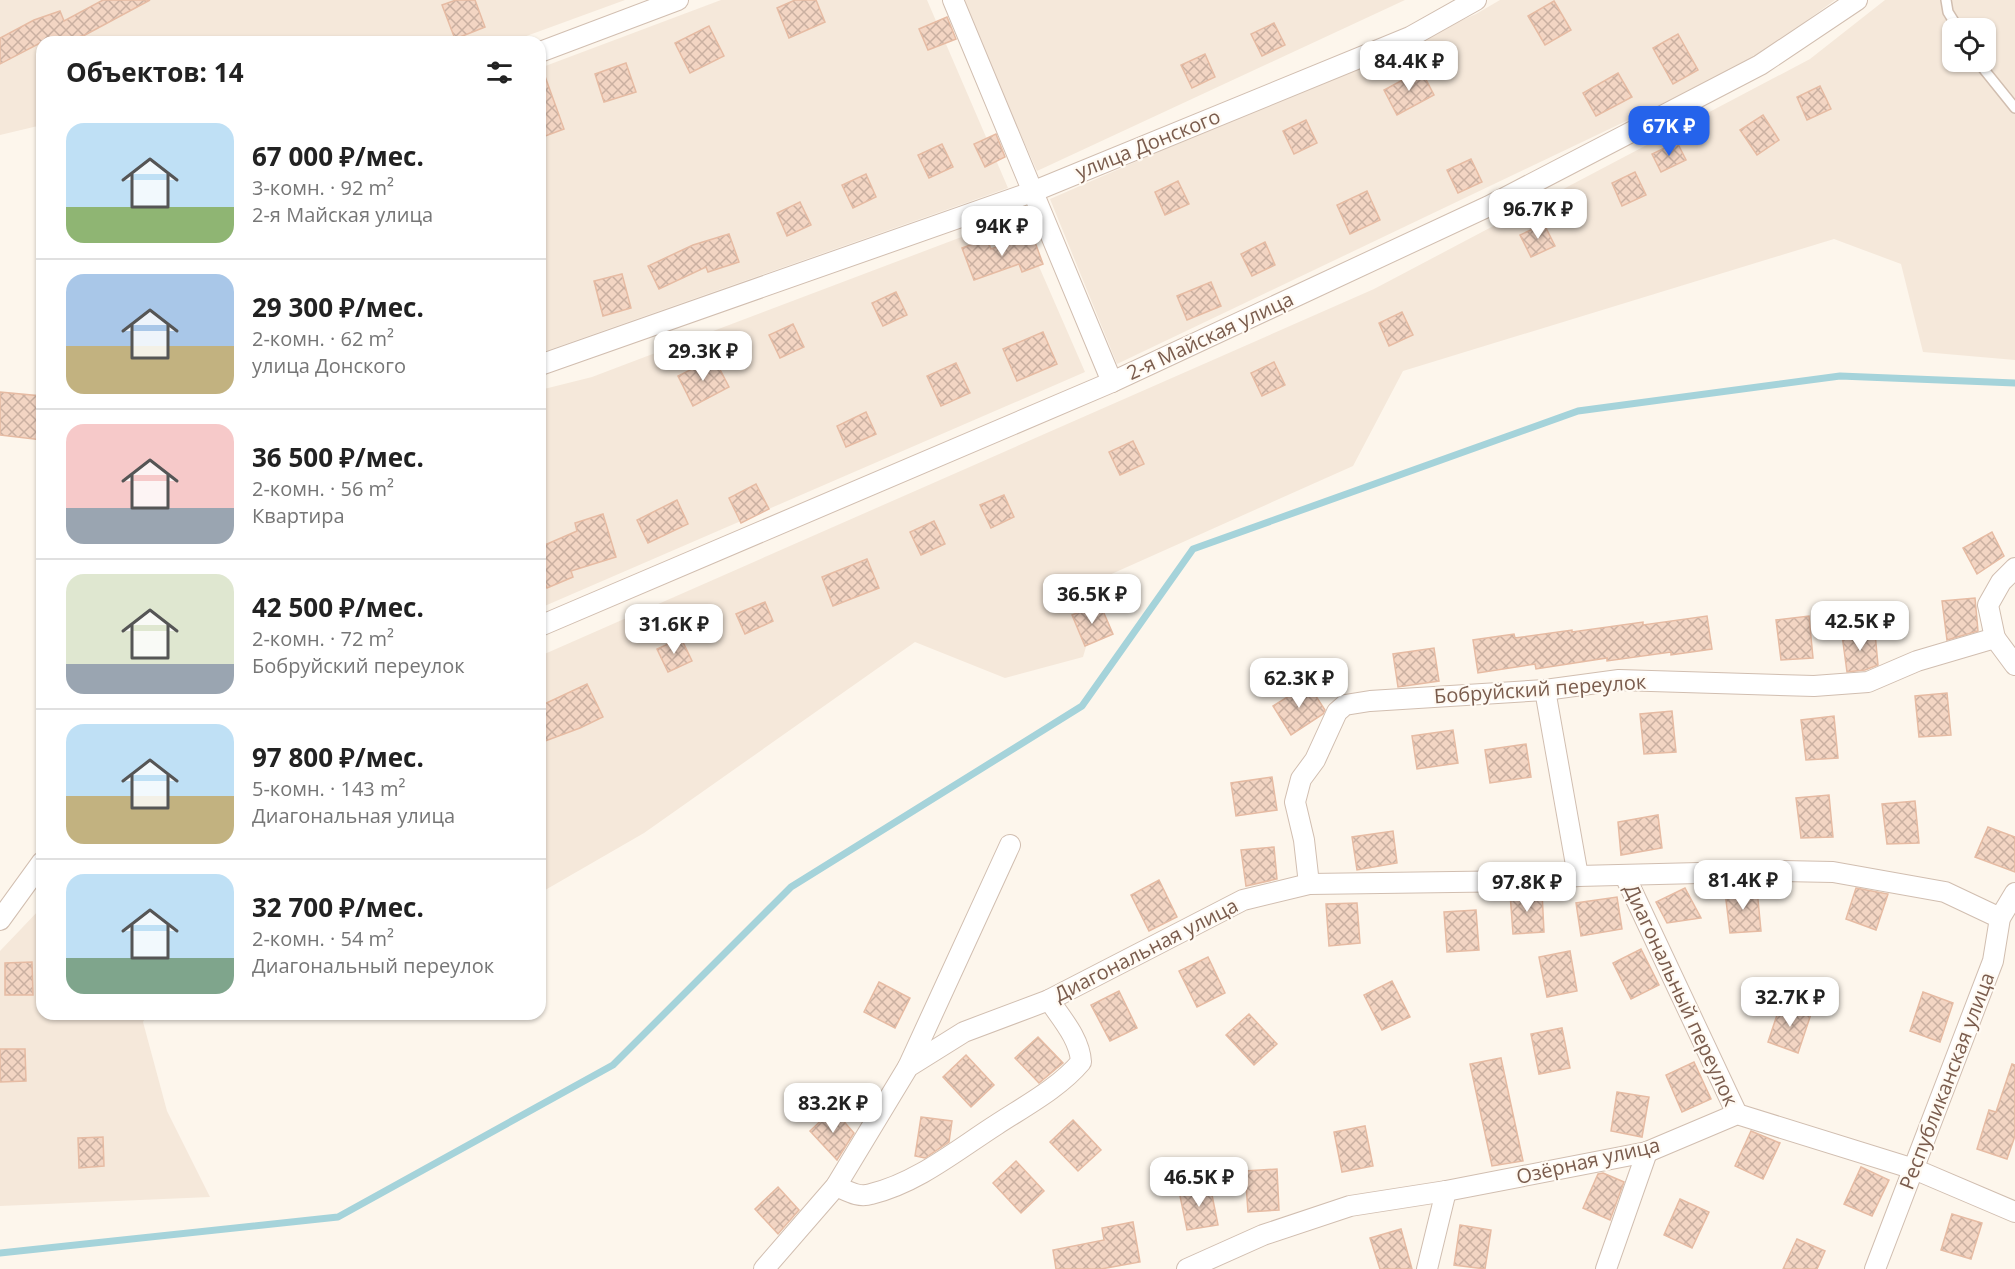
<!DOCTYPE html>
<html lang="ru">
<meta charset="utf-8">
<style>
:root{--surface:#fff;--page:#f2f2f2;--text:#222;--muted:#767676;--line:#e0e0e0;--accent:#2563eb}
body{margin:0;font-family:"Open Sans",sans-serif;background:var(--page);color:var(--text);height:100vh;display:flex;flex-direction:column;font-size:22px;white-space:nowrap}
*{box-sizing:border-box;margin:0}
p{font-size:20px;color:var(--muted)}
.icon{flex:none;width:33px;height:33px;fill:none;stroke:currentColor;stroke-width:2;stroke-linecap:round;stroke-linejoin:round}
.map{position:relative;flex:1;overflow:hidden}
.panel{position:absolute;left:36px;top:36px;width:510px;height:984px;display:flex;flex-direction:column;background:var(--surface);border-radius:18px;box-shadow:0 2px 4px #0004}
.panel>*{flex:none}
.tools{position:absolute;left:1942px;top:18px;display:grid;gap:12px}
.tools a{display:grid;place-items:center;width:54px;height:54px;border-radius:12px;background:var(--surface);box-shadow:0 2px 4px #0004;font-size:30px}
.price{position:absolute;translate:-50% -51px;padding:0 14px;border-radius:12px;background:#fff;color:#222;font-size:20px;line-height:39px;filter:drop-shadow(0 2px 3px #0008)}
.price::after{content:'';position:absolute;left:50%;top:36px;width:18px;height:14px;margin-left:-9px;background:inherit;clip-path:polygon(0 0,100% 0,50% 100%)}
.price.selected{background:var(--accent);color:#fff}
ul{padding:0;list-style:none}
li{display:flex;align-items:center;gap:18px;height:150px;padding:0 30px}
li+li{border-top:2px solid var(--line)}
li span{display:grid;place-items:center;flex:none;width:168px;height:120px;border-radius:18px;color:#555}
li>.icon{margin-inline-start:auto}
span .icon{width:72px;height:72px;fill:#fffc;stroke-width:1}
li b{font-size:26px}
h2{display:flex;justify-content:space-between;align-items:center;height:72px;padding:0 30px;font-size:26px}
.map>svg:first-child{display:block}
</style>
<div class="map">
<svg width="2015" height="1269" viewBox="0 0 2015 1269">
<defs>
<pattern id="building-cross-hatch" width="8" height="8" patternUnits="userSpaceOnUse" patternTransform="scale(1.5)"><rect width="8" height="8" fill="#f3d5c3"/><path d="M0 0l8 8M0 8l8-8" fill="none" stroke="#cab0a1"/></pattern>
</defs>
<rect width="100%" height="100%" fill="#fdf6ec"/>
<g fill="#f5e8da" fill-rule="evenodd">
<path d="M 0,0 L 625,0 L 510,42 L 42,42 L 42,125 L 0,135 Z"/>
<path d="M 721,0 L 927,0 L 1008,188 L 540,353 L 540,68 Z"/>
<path d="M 960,0 L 1405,0 L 1037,171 Z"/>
<path d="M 1500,0 L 1835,0 L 1750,62 L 1117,364 L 1050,199 L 1476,14 Z"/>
<path d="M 1885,0 L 2015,0 L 2015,360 L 1923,352 L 1901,264 L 1834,239 L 1403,371 L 1353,466 L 1107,576 L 1083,657 L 1005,678 L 915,642 L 644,833 L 540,893 L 540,656 L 1374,289 L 1810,59 ZM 1953,28 L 1986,28 L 1986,62 L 1953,62 Z"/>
<path d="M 1017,216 L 1085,372 L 540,608 L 540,390 L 592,377 Z"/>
<path d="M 42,907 L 42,1014 L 147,1014 L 143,1022 L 167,1111 L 210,1197 L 0,1206 L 0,951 Z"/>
</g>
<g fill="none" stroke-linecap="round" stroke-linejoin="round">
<path stroke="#a5d3da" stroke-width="7" d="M 0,1253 L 338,1217 L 613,1065 L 791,887 L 1082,706 L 1193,549 L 1578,411 L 1840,376 L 2015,383"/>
</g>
<g fill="url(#building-cross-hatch)" stroke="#e6bba3" stroke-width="1.5">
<path d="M 103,0 L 150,0 L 85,35 L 63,42 L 42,42 L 0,64 L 0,38 L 34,20 L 60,11 L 64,21 Z"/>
<path d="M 456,0 L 475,0 L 485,27 L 455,39 L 442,5 Z"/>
<path d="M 795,0 L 816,0 L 825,22 L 789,38 L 777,8 Z"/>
<path d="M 1554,1 L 1571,30 L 1545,45 L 1528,16 Z"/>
<path d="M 947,17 L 956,39 L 928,50 L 919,29 Z"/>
<path d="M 1274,23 L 1285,45 L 1262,56 L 1251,34 Z"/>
<path d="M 709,26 L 724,56 L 690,73 L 675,43 Z"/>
<path d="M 1678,34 L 1698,70 L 1673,84 L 1653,48 Z"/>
<path d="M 1205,54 L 1215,77 L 1192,88 L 1181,65 Z"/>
<path d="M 626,63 L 636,92 L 604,102 L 595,74 Z"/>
<path d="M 540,68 L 542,68 L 564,129 L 540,138 Z"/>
<path d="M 1421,70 L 1434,95 L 1397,115 L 1384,90 Z"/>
<path d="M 1618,73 L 1632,97 L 1596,116 L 1583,93 Z"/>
<path d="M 1820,86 L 1831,109 L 1807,120 L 1797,97 Z"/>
<path d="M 1763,115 L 1779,140 L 1757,155 L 1740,130 Z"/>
<path d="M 1306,120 L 1317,143 L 1294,154 L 1283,131 Z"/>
<path d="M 996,134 L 1005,157 L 985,167 L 974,144 Z"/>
<path d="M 1677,142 L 1686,160 L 1661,172 L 1652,154 Z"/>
<path d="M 942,144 L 953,167 L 929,178 L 918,155 Z"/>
<path d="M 1471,159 L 1482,182 L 1458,193 L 1447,170 Z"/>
<path d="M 1635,172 L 1646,195 L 1622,206 L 1612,183 Z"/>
<path d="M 866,174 L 876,197 L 853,208 L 842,185 Z"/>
<path d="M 1178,181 L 1189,204 L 1165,215 L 1155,192 Z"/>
<path d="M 1367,191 L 1380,220 L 1350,234 L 1337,205 Z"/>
<path d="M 800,202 L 811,225 L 787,236 L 777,213 Z"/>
<path d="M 1544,224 L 1555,246 L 1531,257 L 1520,235 Z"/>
<path d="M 729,234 L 739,262 L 708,272 L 706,267 L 659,289 L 648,266 L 693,245 Z"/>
<path d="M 1032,234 L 1043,264 L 1022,272 L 1019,264 L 974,280 L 962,248 L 987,239 L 991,249 Z"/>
<path d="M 1265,242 L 1275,265 L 1252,276 L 1241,254 Z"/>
<path d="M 622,274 L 631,308 L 603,316 L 594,281 Z"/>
<path d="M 1211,282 L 1221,306 L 1187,320 L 1177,296 Z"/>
<path d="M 896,292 L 907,315 L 883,326 L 872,303 Z"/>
<path d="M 1402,312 L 1413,335 L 1389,346 L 1379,323 Z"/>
<path d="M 793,324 L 804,347 L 780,358 L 769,335 Z"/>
<path d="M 1043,332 L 1057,364 L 1017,381 L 1003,349 Z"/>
<path d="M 714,358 L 729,387 L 693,406 L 678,376 Z"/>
<path d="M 1274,362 L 1285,385 L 1262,396 L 1251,373 Z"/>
<path d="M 956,363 L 970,393 L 941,406 L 927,376 Z"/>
<path d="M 0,392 L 42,396 L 42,440 L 0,435 Z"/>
<path d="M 866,412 L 876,434 L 846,447 L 837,426 Z"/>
<path d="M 1133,441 L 1144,464 L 1120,475 L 1109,452 Z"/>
<path d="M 756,484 L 769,509 L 741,523 L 729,498 Z"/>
<path d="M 1004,495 L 1014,517 L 991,528 L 980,505 Z"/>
<path d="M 677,500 L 688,524 L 648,543 L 637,520 Z"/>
<path d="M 603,514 L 616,557 L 571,571 L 573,577 L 547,588 L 540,571 L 540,547 L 577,531 L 575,523 Z"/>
<path d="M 934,521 L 945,544 L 921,555 L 910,532 Z"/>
<path d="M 1992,532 L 2004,556 L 1977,574 L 1963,548 Z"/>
<path d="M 867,559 L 879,588 L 833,606 L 822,577 Z"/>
<path d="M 1975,598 L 1978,631 L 1947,640 L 1942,601 Z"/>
<path d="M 765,602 L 773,621 L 745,634 L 736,614 Z"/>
<path d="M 1100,604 L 1113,634 L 1085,646 L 1072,615 Z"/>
<path d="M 1707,616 L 1712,649 L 1671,655 L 1671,652 L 1607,661 L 1607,658 L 1536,669 L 1535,664 L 1478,673 L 1473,640 L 1514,634 L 1515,638 L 1572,630 L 1572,632 L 1643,622 L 1643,625 Z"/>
<path d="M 1809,616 L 1813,658 L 1781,660 L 1776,620 Z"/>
<path d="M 1875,633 L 1878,665 L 1865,670 L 1847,672 L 1842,635 Z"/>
<path d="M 681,638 L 692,661 L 668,672 L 657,649 Z"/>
<path d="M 1434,648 L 1439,681 L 1398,687 L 1393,654 Z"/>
<path d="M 587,684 L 603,717 L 580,728 L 540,743 L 540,706 Z"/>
<path d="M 1308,684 L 1325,710 L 1323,714 L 1291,735 L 1273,706 Z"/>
<path d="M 1947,693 L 1951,735 L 1919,737 L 1915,696 Z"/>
<path d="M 1672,711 L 1676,752 L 1644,754 L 1640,714 Z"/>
<path d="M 1834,716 L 1838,758 L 1806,760 L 1801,720 Z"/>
<path d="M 1453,730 L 1458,763 L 1417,769 L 1412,736 Z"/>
<path d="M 1526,744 L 1531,777 L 1490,783 L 1485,750 Z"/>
<path d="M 1272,777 L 1277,810 L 1236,816 L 1231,783 Z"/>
<path d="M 1829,795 L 1833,837 L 1801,838 L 1796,798 Z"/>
<path d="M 1915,801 L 1919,843 L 1887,844 L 1882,804 Z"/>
<path d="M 1658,815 L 1662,848 L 1621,855 L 1618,822 Z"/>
<path d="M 1988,827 L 2015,837 L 2015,872 L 1975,857 Z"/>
<path d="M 1393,831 L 1397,863 L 1357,870 L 1352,837 Z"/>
<path d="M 1274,847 L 1277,879 L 1246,886 L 1241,850 Z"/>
<path d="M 1159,880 L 1177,917 L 1149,931 L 1131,895 Z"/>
<path d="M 1685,888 L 1701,918 L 1667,923 L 1656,902 Z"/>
<path d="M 1856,888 L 1888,894 L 1876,930 L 1846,919 Z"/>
<path d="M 1757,889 L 1761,931 L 1730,933 L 1725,892 Z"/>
<path d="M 1542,892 L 1544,932 L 1513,934 L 1510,893 Z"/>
<path d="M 1617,897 L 1622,929 L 1581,936 L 1576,903 Z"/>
<path d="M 1357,903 L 1360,943 L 1329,946 L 1326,904 Z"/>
<path d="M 1476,910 L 1479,950 L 1447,952 L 1444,912 Z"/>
<path d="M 1641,949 L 1659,985 L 1631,999 L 1613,963 Z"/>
<path d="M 1570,951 L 1577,991 L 1547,997 L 1539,957 Z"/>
<path d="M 1208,957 L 1225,993 L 1197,1007 L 1179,971 Z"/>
<path d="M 32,962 L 33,995 L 5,995 L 5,963 Z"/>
<path d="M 1392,981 L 1410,1017 L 1382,1030 L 1364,995 Z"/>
<path d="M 879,982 L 910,998 L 895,1028 L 864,1012 Z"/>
<path d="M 1119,991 L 1137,1028 L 1110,1041 L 1091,1005 Z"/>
<path d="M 1923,992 L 1953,1003 L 1940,1042 L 1910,1031 Z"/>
<path d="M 1781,1003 L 1811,1014 L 1798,1053 L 1768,1042 Z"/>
<path d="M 1249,1014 L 1277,1044 L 1254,1065 L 1226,1035 Z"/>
<path d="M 1562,1028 L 1570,1068 L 1539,1074 L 1531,1034 Z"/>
<path d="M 1038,1037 L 1063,1063 L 1039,1083 L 1015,1058 Z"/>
<path d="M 0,1049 L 25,1049 L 26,1081 L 0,1082 Z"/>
<path d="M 966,1055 L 994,1085 L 971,1107 L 943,1077 Z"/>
<path d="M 1501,1058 L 1523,1161 L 1492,1166 L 1470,1064 Z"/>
<path d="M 1694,1062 L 1711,1099 L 1682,1112 L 1666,1075 Z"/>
<path d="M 2012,1064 L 2015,1065 L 2015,1136 L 2007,1159 L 1977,1149 L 1989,1110 L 1996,1112 Z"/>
<path d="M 1617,1092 L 1649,1097 L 1642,1137 L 1611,1131 Z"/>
<path d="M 833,1109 L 854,1133 L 837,1160 L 810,1131 Z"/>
<path d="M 921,1117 L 952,1121 L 949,1142 L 925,1158 L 915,1156 Z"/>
<path d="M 1073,1120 L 1101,1150 L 1078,1171 L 1050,1142 Z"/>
<path d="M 1365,1126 L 1373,1166 L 1342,1172 L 1334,1132 Z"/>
<path d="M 1751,1131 L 1780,1143 L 1763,1179 L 1735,1166 Z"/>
<path d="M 103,1137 L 104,1166 L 79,1168 L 78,1138 Z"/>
<path d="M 1016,1161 L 1044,1191 L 1021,1213 L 993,1183 Z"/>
<path d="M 1861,1167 L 1889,1180 L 1872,1216 L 1844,1204 Z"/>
<path d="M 1277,1169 L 1279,1210 L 1248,1212 L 1245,1171 Z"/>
<path d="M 1603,1173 L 1624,1182 L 1610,1220 L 1583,1208 L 1598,1174 Z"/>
<path d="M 1210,1185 L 1218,1225 L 1187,1230 L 1179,1191 Z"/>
<path d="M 778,1187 L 799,1210 L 778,1234 L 755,1209 Z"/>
<path d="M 1680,1199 L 1709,1212 L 1692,1248 L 1664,1235 Z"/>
<path d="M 1952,1214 L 1982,1223 L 1971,1259 L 1941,1250 Z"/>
<path d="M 1133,1222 L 1140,1262 L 1101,1269 L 1056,1269 L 1053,1250 L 1104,1240 L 1102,1228 Z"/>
<path d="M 1460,1225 L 1491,1230 L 1485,1269 L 1454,1265 Z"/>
<path d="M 1401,1229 L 1412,1269 L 1380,1269 L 1370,1238 Z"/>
<path d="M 1797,1239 L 1825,1251 L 1817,1269 L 1783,1269 Z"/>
</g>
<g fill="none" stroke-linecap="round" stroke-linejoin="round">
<g stroke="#d1beb0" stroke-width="12">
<g id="service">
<path d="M 1946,0 L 1948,12 L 1958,28"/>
<path d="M 1978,62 L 2015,108"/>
</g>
</g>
<g stroke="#d1beb0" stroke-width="22">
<g id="minor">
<path d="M 953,0 L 1112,382"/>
<path d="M 540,52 L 678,0"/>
<path d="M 540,365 L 1032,192 L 1410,37 L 1476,0"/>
<path d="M 540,626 L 1112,382 L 1489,206 L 1760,65 L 1857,0"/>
<path d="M 1995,638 L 1988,605 L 2001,582 L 2015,568"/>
<path d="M 1545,690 L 1578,876"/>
<path d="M 1625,876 L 1737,1114"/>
<path d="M 1309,884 L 1304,840 L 1295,802 L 1301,779 L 1315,760 L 1337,712 L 1345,705 L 1370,701 L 1545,690 L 1619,680 L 1814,686 L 1868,682 L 1917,661 L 1995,638 L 2015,665"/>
<path d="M 0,920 L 42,862"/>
<path d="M 908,1067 L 1010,845"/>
<path d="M 836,1186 C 848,1191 858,1198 871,1194 C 917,1183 957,1150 996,1125 C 1025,1106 1059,1088 1081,1062 C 1080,1039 1061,1018 1049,1000"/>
<path d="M 764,1269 L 836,1186 L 908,1067 L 964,1032 L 1049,1000 L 1243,900 L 1309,884 L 1525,881 L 1578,876 L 1782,871 L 1833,872 L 1945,892 L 2000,918"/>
<path d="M 1187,1269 L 1263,1235 L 1350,1206 L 1446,1191 L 1647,1152 L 1737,1114 L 1914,1169 L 2015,1212"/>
<path d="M 1427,1269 L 1446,1191"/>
<path d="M 1606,1269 L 1647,1152"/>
<path d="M 1875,1269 L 1993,961 L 2000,918 L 2015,893"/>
</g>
</g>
<use href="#service" stroke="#fff" stroke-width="9"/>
<use href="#minor" stroke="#fff" stroke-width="20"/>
</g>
<g text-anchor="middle" stroke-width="4.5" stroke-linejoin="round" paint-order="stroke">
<g font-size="20" fill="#7a5c4d" stroke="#fffaf3">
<text transform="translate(1148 144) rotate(-22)" y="7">улица Донского</text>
<text transform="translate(1210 336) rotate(-25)" y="7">2-я Майская улица</text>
<text transform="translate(1540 689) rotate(-4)" y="7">Бобруйский переулок</text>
<text transform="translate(1146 950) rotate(-27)" y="7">Диагональная улица</text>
<text transform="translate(1681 995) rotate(65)" y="7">Диагональный переулок</text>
<text transform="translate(1947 1081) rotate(-69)" y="7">Республиканская улица</text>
<text transform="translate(1588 1161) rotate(-13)" y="7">Озёрная улица</text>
</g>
</g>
</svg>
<div class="tools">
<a><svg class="icon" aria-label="locate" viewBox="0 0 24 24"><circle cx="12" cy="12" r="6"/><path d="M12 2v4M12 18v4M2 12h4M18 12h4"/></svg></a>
</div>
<b class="price" style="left:1409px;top:92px">84.4K ₽</b>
<b class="price selected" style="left:1669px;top:157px">67K ₽</b>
<b class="price" style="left:1538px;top:240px">96.7K ₽</b>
<b class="price" style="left:1002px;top:257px">94K ₽</b>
<b class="price" style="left:703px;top:382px">29.3K ₽</b>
<b class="price" style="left:1092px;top:625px">36.5K ₽</b>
<b class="price" style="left:1860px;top:652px">42.5K ₽</b>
<b class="price" style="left:674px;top:655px">31.6K ₽</b>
<b class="price" style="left:1299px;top:709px">62.3K ₽</b>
<b class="price" style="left:1743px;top:911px">81.4K ₽</b>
<b class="price" style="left:1527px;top:913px">97.8K ₽</b>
<b class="price" style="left:1790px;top:1028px">32.7K ₽</b>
<b class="price" style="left:833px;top:1134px">83.2K ₽</b>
<b class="price" style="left:1199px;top:1208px">46.5K ₽</b>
<section class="panel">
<h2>Объектов: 14<svg class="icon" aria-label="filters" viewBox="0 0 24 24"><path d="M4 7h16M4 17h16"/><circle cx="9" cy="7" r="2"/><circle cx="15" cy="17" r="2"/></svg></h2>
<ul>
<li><span style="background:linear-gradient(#bfe0f5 70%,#8fb573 0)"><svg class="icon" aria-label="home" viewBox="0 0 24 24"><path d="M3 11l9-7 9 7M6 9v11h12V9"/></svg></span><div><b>67 000 ₽/мес.</b><p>3-комн. · 92 m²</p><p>2-я Майская улица</p></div></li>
<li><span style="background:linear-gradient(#a9c7e8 60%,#c2b280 0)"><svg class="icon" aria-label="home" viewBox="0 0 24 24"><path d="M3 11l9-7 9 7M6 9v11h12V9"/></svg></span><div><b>29 300 ₽/мес.</b><p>2-комн. · 62 m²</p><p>улица Донского</p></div></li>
<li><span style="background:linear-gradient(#f6c9c9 70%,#9aa5b1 0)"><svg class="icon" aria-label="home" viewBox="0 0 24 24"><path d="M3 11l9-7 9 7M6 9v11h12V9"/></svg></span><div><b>36 500 ₽/мес.</b><p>2-комн. · 56 m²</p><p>Квартира</p></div></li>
<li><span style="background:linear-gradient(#dfe7d0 75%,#9aa5b1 0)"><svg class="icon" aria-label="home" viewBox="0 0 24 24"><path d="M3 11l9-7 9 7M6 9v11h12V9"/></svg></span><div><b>42 500 ₽/мес.</b><p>2-комн. · 72 m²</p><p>Бобруйский переулок</p></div></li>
<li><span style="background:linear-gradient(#bfe0f5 60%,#c2b280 0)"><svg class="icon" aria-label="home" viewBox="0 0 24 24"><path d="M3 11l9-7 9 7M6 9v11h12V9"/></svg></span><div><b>97 800 ₽/мес.</b><p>5-комн. · 143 m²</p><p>Диагональная улица</p></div></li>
<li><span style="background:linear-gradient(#bfe0f5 70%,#7fa58c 0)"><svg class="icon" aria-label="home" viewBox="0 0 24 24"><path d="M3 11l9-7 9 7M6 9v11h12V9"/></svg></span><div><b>32 700 ₽/мес.</b><p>2-комн. · 54 m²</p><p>Диагональный переулок</p></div></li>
</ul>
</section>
</div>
